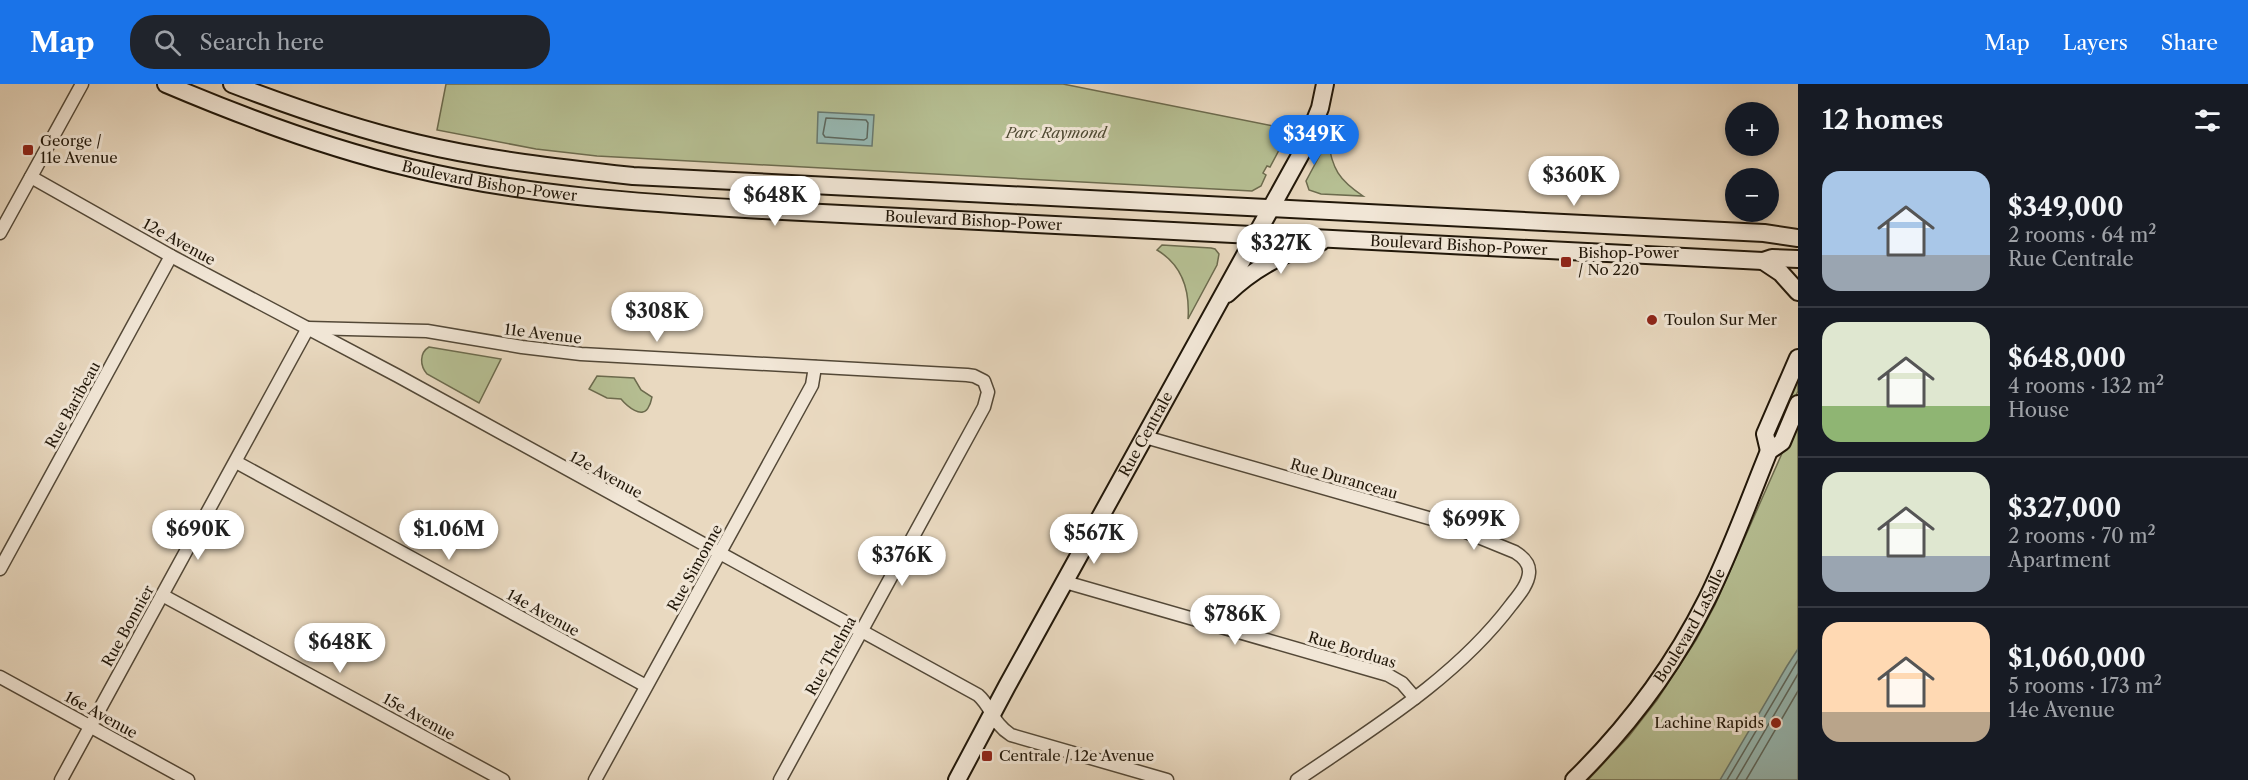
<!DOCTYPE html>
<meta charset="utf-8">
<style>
:root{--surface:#171b24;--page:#20242c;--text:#f1f3f6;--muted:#9ea1a6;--line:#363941;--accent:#1a73e8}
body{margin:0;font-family:"Libre Caslon Text",serif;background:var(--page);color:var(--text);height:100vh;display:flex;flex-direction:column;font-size:22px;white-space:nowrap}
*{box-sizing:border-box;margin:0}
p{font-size:20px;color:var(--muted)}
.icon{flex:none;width:33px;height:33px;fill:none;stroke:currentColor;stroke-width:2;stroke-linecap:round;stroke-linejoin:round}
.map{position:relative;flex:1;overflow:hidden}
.details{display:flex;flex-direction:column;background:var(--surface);width:450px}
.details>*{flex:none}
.buttons{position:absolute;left:1725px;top:18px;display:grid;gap:12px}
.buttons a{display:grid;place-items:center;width:54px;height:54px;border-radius:50%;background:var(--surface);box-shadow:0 3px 9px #0003;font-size:30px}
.price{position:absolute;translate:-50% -51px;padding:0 14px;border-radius:21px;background:#fff;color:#222;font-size:20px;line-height:39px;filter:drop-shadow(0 2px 3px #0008)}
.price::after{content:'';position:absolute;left:50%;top:36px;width:18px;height:14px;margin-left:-9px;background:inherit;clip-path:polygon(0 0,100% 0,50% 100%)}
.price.active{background:var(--accent);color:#fff}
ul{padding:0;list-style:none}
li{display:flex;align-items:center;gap:18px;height:150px;padding:0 24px}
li+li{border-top:2px solid var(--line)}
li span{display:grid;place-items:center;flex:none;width:168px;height:120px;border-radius:18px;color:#555}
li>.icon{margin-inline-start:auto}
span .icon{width:72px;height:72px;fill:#fffc;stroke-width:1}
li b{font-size:26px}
h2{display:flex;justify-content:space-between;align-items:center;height:72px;padding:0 24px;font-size:26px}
header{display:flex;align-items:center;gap:36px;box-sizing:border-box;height:84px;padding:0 30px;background:var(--accent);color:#fff}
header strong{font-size:28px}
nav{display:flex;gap:33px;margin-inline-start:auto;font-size:21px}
.search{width:420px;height:54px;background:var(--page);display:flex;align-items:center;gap:15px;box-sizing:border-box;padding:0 21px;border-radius:24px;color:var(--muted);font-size:22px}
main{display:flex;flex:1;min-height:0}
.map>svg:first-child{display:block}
</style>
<header>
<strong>Map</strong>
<div class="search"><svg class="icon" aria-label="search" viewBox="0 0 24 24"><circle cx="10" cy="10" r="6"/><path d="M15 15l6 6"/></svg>Search here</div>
<nav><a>Map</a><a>Layers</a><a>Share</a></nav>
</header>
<main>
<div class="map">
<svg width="1798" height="696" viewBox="0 0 1798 696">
<rect width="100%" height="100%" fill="#e9d9c0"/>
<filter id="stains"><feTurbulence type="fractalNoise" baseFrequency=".00333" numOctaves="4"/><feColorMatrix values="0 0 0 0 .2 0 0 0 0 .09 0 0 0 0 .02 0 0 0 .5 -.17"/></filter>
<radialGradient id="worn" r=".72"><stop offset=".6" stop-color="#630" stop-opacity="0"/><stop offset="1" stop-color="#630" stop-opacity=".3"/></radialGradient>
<g fill="#b6bf93" stroke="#6c6b4e" stroke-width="1.5">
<path d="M 446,0 L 1063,0 L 1273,42 L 1287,51 L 1270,83 L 1267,82 L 1263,89 L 1266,91 L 1261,102 L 1252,107 L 597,72 L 536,65 L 437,46 Z"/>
<path d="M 1328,56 C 1332,85 1339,96 1363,112 L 1321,110 L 1309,106 L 1306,97 Z"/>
<path d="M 1162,161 L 1211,164 L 1215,165 L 1219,170 L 1217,181 L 1188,235 C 1190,207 1182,181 1157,166 Z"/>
<path d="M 429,263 L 501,275 L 479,319 L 427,290 C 420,282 419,269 429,263 Z"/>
<path d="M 1798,288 L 1798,307 L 1777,354 L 1772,352 Z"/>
<path d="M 597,292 L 634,294 L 641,306 L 652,313 C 651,316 651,319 649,322 C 643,337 626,321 621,315 L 607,314 L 589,305 Z"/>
<path d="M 1798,333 L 1798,696 L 1588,696 L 1629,652 L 1657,616 L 1696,556 L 1715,521 Z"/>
</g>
<g fill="#97bab5" stroke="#687970" stroke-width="1.5">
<path d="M 818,28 L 874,31 L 872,62 L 817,59 Z"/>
<path d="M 1798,565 L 1798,696 L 1720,696 L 1787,582 Z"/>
</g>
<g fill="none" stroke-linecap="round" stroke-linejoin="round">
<g stroke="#5c685f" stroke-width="1.5">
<path d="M 826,34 L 866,36 L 868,39 L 867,54 L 864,56 L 825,53 L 823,50 Z"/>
<path d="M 1727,696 L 1798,576"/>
<path d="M 1736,696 L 1798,590"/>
<path d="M 1746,696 L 1798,607"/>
</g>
<g stroke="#534837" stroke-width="15">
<g id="street">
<path d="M 31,93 L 171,172 L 398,292 L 978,611 C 992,623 992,639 1011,651 L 1167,696"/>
<path d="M 0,149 L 82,0"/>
<path d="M 1145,353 L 1439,437 L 1515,468 C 1523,473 1530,479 1529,489 C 1528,501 1518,512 1511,521 C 1455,595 1373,644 1297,696"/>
<path d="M 236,378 L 646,602"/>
<path d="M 0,485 L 171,172"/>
<path d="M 1065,498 L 1388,591 L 1402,599 L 1415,614"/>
<path d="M 162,511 L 503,696"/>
<path d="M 0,593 L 188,696"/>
<path d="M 61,696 L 308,244 L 427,247 L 522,263 L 581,270 L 967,291 L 974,292 L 984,297 L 988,308 L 984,323 L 780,696"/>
<path d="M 595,696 L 812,301 L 815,283"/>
</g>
</g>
<g stroke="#211709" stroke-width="20">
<g id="secondary">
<path id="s1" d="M 166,0 C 246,34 326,64 411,84 C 526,112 645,119 763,126 L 1763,177 L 1772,174 L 1798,175"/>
<path d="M 232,0 C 292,23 353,44 416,59 C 487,76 560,84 633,92 L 1764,149 L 1798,154"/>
<path d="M 1763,177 L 1781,189 L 1798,208"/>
<path d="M 1227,210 C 1254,184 1286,167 1321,158"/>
<path d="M 1769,367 L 1765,350 L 1798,274"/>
<path id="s2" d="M 957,696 L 1007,602 L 1303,66 L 1320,24 L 1325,0"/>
<path id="s3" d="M 1574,696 C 1628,643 1673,583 1707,515 C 1731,467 1749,416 1769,367 L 1782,358 L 1798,320"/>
</g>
</g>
<use href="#street" stroke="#f1e6d6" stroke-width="12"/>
<use href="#secondary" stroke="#f1e6d6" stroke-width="16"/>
</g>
<g fill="#8f2418" stroke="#f1e6d6" stroke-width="2">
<rect x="22" y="60" width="12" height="12" rx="3"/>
<rect x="1560" y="172" width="12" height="12" rx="3"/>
<circle cx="1652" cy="236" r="6"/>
<circle cx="1776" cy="639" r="6"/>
<rect x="981" y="666" width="12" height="12" rx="3"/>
</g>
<g text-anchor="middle" stroke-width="6" stroke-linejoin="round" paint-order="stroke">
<g font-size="15" font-style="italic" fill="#4e4932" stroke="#f1e6d6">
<text x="1056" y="54">Parc Raymond</text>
</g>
<g font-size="15" fill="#211709" stroke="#f1e6d6" text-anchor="start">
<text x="40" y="62">George /<tspan x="40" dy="17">11e Avenue</tspan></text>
<text x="1578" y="174">Bishop-Power<tspan x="1578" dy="17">/ No 220</tspan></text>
<text x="1664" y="241">Toulon Sur Mer</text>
<text x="1764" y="644" text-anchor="end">Lachine Rapids</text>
<text x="999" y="677">Centrale / 12e Avenue</text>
</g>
<g font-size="15" fill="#211709" stroke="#f1e6d6">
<text dy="5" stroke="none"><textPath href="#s1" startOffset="339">Boulevard Bishop-Power</textPath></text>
<text dy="5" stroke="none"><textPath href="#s1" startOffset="825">Boulevard Bishop-Power</textPath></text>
<text transform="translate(179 158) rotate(29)" y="5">12e Avenue</text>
<text dy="5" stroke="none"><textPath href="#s1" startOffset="1311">Boulevard Bishop-Power</textPath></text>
<text transform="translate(543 250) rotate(7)" y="5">11e Avenue</text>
<text transform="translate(73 321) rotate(-61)" y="5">Rue Baribeau</text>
<text dy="5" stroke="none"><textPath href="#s2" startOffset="394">Rue Centrale</textPath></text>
<text transform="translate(606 391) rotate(29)" y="5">12e Avenue</text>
<text transform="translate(1344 395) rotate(16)" y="5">Rue Duranceau</text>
<text transform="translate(695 484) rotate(-61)" y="5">Rue Simonne</text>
<text transform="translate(543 529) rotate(29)" y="5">14e Avenue</text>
<text transform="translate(128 542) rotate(-61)" y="5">Rue Bonnier</text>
<text dy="5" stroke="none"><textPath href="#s3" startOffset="194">Boulevard LaSalle</textPath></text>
<text transform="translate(1352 566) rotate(17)" y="5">Rue Borduas</text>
<text transform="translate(831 572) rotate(-61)" y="5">Rue Thelma</text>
<text transform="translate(101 631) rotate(29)" y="5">16e Avenue</text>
<text transform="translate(419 633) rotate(29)" y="5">15e Avenue</text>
</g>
</g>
<rect width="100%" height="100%" filter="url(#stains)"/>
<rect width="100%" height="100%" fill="url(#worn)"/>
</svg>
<div class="buttons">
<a>+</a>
<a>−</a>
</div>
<b class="price active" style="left:1314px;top:82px">$349K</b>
<b class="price" style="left:1574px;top:123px">$360K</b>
<b class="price" style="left:775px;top:143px">$648K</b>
<b class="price" style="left:1281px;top:191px">$327K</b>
<b class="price" style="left:657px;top:259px">$308K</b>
<b class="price" style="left:1474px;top:467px">$699K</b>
<b class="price" style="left:198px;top:477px">$690K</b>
<b class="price" style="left:449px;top:477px">$1.06M</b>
<b class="price" style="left:1094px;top:481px">$567K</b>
<b class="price" style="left:902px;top:503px">$376K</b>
<b class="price" style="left:1235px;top:562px">$786K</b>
<b class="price" style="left:340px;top:590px">$648K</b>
</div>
<section class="details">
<h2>12 homes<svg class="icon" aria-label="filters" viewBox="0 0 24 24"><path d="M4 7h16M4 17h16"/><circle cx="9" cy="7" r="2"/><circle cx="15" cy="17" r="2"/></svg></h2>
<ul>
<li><span style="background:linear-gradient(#a9c7e8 70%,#9aa5b1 0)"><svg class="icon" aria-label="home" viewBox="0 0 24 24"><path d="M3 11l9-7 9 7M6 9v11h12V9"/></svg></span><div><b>$349,000</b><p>2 rooms · 64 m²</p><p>Rue Centrale</p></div></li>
<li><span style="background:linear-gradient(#dfe7d0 70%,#8fb573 0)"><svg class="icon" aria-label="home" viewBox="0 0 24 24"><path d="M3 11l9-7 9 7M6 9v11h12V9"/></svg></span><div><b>$648,000</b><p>4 rooms · 132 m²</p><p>House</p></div></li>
<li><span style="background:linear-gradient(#dfe7d0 70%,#9aa5b1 0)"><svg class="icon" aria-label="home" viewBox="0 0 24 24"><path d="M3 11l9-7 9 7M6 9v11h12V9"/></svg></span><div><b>$327,000</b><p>2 rooms · 70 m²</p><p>Apartment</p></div></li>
<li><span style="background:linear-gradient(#ffd9b3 75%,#b9a48a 0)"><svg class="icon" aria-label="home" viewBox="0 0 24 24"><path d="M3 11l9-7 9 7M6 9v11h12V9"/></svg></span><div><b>$1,060,000</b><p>5 rooms · 173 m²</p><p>14e Avenue</p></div></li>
</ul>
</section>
</main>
